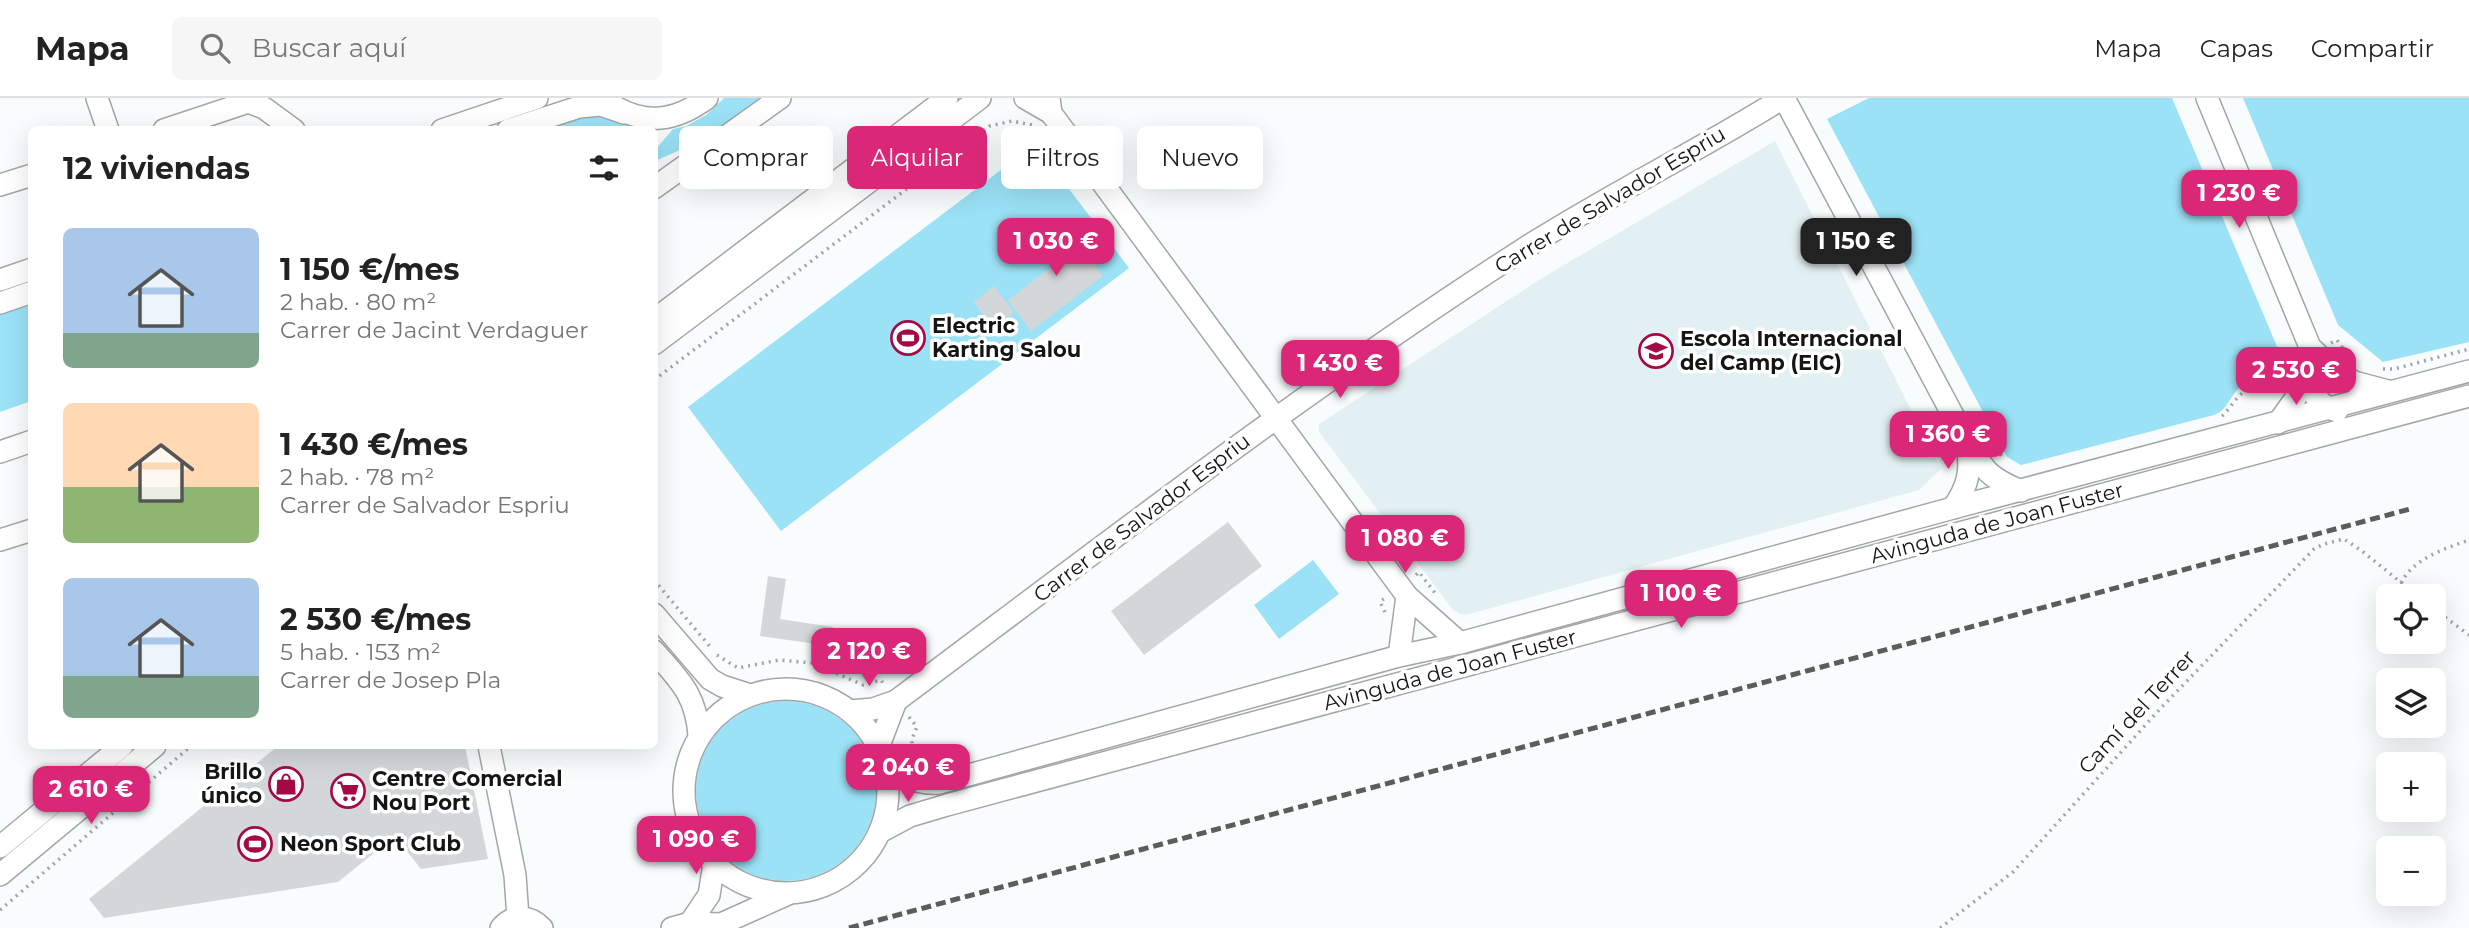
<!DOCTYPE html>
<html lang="es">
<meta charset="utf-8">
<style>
:root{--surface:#fff;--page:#f6f6f6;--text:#222;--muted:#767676;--line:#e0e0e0;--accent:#db2777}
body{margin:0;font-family:Montserrat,sans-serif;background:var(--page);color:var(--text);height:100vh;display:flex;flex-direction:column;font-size:26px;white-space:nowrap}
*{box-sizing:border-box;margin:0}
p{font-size:23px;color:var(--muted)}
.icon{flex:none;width:38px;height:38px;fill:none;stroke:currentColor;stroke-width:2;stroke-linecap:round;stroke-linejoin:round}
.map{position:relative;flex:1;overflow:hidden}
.details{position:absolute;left:28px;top:28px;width:630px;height:623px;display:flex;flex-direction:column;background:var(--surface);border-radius:10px;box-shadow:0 7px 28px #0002}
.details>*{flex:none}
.top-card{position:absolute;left:679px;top:28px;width:665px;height:63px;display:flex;gap:14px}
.buttons{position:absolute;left:2376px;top:486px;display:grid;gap:14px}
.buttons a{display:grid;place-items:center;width:70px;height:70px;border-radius:10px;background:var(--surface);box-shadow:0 7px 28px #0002;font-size:35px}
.price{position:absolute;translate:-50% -60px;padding:0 16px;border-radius:14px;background:var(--accent);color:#fff;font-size:23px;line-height:46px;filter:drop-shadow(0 2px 4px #0008)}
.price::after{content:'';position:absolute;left:50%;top:42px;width:21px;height:16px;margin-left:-10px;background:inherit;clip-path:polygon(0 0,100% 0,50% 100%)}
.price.selected{background:#222;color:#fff}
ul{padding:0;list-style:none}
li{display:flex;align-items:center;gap:21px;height:175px;padding:0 35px}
li span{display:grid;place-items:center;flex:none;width:196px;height:140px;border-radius:10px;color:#555}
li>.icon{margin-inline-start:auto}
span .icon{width:84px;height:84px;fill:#fffc;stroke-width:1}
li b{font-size:30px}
h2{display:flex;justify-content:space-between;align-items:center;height:84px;padding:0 35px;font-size:30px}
.pill{padding:0 24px;border-radius:10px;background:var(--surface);box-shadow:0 7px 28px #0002;font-size:24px;line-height:63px}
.pill.selected{background:var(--accent);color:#fff}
header{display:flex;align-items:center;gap:42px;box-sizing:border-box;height:98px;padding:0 35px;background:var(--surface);border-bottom:2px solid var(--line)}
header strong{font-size:33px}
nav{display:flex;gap:38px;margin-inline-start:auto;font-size:24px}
.search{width:490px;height:63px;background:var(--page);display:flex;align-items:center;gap:18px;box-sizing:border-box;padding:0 24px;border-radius:10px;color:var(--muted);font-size:26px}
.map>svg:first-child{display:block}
</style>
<header>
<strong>Mapa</strong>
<div class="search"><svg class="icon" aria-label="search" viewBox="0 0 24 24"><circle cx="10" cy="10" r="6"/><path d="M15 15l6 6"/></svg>Buscar aquí</div>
<nav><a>Mapa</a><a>Capas</a><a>Compartir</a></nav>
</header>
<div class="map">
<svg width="2469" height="830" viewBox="0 0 2469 830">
<rect width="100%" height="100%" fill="#f8fcfd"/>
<path fill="#e3f0f3" d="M 1775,43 L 1941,371 L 1919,392 L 1466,517 L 1460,516 L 1453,512 L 1319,334 L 1319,326 L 1542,180 Z"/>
<g fill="#9be2f6">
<path d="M 724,0 L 764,0 C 730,26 694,47 655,63 L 655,52 L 673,31 L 686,28 L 706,17 Z"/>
<path d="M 1869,0 L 2172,0 L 2281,258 C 2271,283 2260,275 2241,288 C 2230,297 2229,311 2214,317 L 2029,365 L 2021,367 L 2007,359 L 1827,21 Z"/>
<path d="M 2243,0 L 2469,0 L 2469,244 L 2383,264 L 2338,227 Z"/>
<path d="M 578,17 L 595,17 L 643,31 L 537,32 Z"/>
<path d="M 1035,46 L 1129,170 L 781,433 L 688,309 Z"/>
<path d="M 31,202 L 31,303 L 0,314 L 0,212 Z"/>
<path d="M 1313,462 L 1339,496 L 1279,541 L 1254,507 Z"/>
<circle cx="786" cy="693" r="90"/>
</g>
<g fill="#d3d7d9">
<path d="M 1061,122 L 1103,178 L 1031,233 L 1008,202 L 1054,167 L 1035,142 Z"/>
<path d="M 994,188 L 1014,214 L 993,230 L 974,204 Z"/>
<path d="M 1228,424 L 1262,468 L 1144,557 L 1111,513 Z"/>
<path d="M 768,478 L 786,481 L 780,521 L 833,529 L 830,548 L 760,538 Z"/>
<path d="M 278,648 L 465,648 L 488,761 L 421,771 L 395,738 L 338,784 L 104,820 L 89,801 Z"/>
</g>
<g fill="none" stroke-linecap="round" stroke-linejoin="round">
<g stroke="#a2a6a7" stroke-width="24">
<g id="minor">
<path d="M 97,0 L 108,32"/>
<path d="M 1025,0 L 1051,15 L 1049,0"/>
<path d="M 1784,0 L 1965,340 C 1984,372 1987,379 2021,393"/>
<path d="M 2207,0 L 2310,249 L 2331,269 L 2354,284 L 2388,293"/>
<path d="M 612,7 C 646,28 676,23 707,0"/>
<path d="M 1051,15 L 1407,498"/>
<path d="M 164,32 L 248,4 L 264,10 L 294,32"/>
<path d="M 442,32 L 537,0"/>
<path d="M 508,32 L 579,9 L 601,7 L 624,15"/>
<path d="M 0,87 L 32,77"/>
<path d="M 654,90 L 780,0"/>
<path d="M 0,182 L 32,171"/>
<path d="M 0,205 L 32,194"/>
<path d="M 654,222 L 947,0"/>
<path d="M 654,246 L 980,0"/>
<path d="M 2303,279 C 2311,293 2320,309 2337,313"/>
<path d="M 2278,325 L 2295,301 L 2304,271"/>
<path d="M 0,354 L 32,343"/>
<path d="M 1953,410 C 1967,390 1972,373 1967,349"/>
<path d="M 0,442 L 32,432"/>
<path d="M 654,516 L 710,581 L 722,588 L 750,597"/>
<path d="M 654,553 C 679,582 696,596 699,637"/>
<path d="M 1399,558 L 1407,498 L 1460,545"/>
<circle cx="786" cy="693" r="102"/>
<path d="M 850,613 L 873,611 L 896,603 C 1102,449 1306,291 1522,152 C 1607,98 1698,53 1783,0"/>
<path d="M 489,648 L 515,777 L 518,820"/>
<path d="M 878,650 L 896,603"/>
<path d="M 886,672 C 904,679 920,687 940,685 L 1399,558 L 1460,545 L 1953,410 L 2469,273"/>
<path d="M 880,734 L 910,718 L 947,707 L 2469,298"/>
<path d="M 0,749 L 122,648"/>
<path d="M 0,777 L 155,648"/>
<path d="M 690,825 L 709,797 L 714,766"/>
<path d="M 501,830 C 513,816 530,817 542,830"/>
<path d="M 672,830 L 690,825 L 721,826 L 788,796"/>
</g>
</g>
<g stroke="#a1a4a5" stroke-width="3.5" stroke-dasharray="2 5" stroke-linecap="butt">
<path d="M 2331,245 L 2337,242 L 2347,256"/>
<path d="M 2383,271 L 2394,271 L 2469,251"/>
<path d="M 654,282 L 990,28 L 1012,23 L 1032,27"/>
<path d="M 2222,318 C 2230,311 2236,299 2245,293 C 2261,282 2276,282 2284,263 L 2288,261"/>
<path d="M 1979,329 L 1985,325 L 2002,359"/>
<path d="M 1947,345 L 1944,351 L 1949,370"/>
<path d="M 1416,477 L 1419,474 L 1435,495"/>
<path d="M 654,482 L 712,551"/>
<path d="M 2401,485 C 2414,460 2444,451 2469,442"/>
<path d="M 2434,511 L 2469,537"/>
<path d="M 1385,514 L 1380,504 L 1385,500"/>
<path d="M 717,557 L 738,570 L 779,562 L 813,565 L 863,587 L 881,582 L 885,588"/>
<path d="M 909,619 L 917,629 C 909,645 910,653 924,664"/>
<path d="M 0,812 L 191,648"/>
<path d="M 1940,830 L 2013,774 L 2159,612 L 2314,451 L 2324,446 L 2344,441 L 2362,453 L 2419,499"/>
</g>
<use href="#minor" stroke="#fff" stroke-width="21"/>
<path stroke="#5b5d5d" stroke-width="5" stroke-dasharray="10 5" stroke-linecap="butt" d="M 849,830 L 2410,411"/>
</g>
<defs>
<g id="stadium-ring" transform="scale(1.75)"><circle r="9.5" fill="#fff" stroke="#a30a45" stroke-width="1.5"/><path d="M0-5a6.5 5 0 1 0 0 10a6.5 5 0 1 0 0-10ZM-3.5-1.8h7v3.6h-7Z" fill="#a30a45"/></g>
<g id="school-ring" transform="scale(1.75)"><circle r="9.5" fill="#fff" stroke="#a30a45" stroke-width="1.5"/><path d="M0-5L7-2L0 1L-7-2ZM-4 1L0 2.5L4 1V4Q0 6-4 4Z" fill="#a30a45"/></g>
<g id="shop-ring" transform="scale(1.75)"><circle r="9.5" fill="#fff" stroke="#a30a45" stroke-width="1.5"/><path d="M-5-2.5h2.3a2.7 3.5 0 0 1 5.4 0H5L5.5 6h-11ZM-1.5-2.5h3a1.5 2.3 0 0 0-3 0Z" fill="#a30a45"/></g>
<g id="supermarket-ring" transform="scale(1.75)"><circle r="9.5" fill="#fff" stroke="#a30a45" stroke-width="1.5"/><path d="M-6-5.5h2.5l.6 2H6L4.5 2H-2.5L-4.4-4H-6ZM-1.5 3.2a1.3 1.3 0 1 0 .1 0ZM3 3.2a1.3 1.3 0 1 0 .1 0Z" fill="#a30a45"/></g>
</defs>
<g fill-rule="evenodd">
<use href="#stadium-ring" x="908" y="240"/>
<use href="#school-ring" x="1656" y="253"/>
<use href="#shop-ring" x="286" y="686"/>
<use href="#supermarket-ring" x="348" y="693"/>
<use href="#stadium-ring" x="255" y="746"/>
</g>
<g text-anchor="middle" stroke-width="7" stroke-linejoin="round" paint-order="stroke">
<g font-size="21" fill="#141515" stroke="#fff">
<text transform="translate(1610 102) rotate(-31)" y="7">Carrer de Salvador Espriu</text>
<text transform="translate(1142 420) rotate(-37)" y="7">Carrer de Salvador Espriu</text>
<text transform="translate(1997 425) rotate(-15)" y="7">Avinguda de Joan Fuster</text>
<text transform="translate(1450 572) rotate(-15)" y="7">Avinguda de Joan Fuster</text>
<text transform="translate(2137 614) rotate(-47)" y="7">Camí del Terrer</text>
</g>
<g font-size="21" font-weight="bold" fill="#141515" stroke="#fff" text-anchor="start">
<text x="932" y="235">Electric<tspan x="932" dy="24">Karting Salou</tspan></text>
<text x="1680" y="248">Escola Internacional<tspan x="1680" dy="24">del Camp (EIC)</tspan></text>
<text x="262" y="681" text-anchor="end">Brillo<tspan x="262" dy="24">único</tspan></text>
<text x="372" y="688">Centre Comercial<tspan x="372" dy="24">Nou Port</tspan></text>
<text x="280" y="753">Neon Sport Club</text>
</g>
</g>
</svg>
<div class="buttons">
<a><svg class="icon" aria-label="locate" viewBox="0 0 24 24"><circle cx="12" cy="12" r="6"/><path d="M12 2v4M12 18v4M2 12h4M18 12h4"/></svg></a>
<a><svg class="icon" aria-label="layers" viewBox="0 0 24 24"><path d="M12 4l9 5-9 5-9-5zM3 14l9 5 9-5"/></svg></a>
<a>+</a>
<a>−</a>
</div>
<b class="price" style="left:2239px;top:132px">1 230 €</b>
<b class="price" style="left:1056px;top:180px">1 030 €</b>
<b class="price selected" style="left:1856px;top:180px">1 150 €</b>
<b class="price" style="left:1340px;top:302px">1 430 €</b>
<b class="price" style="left:2296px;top:309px">2 530 €</b>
<b class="price" style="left:1948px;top:373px">1 360 €</b>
<b class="price" style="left:1405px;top:477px">1 080 €</b>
<b class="price" style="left:1681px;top:532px">1 100 €</b>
<b class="price" style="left:869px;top:590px">2 120 €</b>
<b class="price" style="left:908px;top:706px">2 040 €</b>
<b class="price" style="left:91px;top:728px">2 610 €</b>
<b class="price" style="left:696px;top:778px">1 090 €</b>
<div class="top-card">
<a class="pill">Comprar</a>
<a class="pill selected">Alquilar</a>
<a class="pill">Filtros</a>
<a class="pill">Nuevo</a>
</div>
<section class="details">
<h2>12 viviendas<svg class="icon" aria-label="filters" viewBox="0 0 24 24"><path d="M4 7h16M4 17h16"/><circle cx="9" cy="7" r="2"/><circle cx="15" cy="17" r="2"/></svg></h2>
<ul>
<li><span style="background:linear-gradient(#a9c7e8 75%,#7fa58c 0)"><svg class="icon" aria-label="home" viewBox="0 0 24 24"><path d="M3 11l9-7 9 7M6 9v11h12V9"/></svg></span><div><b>1 150 €/mes</b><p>2 hab. · 80 m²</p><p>Carrer de Jacint Verdaguer</p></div></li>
<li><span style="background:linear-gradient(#ffd9b3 60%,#8fb573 0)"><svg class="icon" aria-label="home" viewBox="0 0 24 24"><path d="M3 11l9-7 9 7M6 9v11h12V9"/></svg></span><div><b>1 430 €/mes</b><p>2 hab. · 78 m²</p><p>Carrer de Salvador Espriu</p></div></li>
<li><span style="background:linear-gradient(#a9c7e8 70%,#7fa58c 0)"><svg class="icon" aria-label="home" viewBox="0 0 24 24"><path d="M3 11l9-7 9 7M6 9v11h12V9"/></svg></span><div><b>2 530 €/mes</b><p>5 hab. · 153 m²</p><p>Carrer de Josep Pla</p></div></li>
</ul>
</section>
</div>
